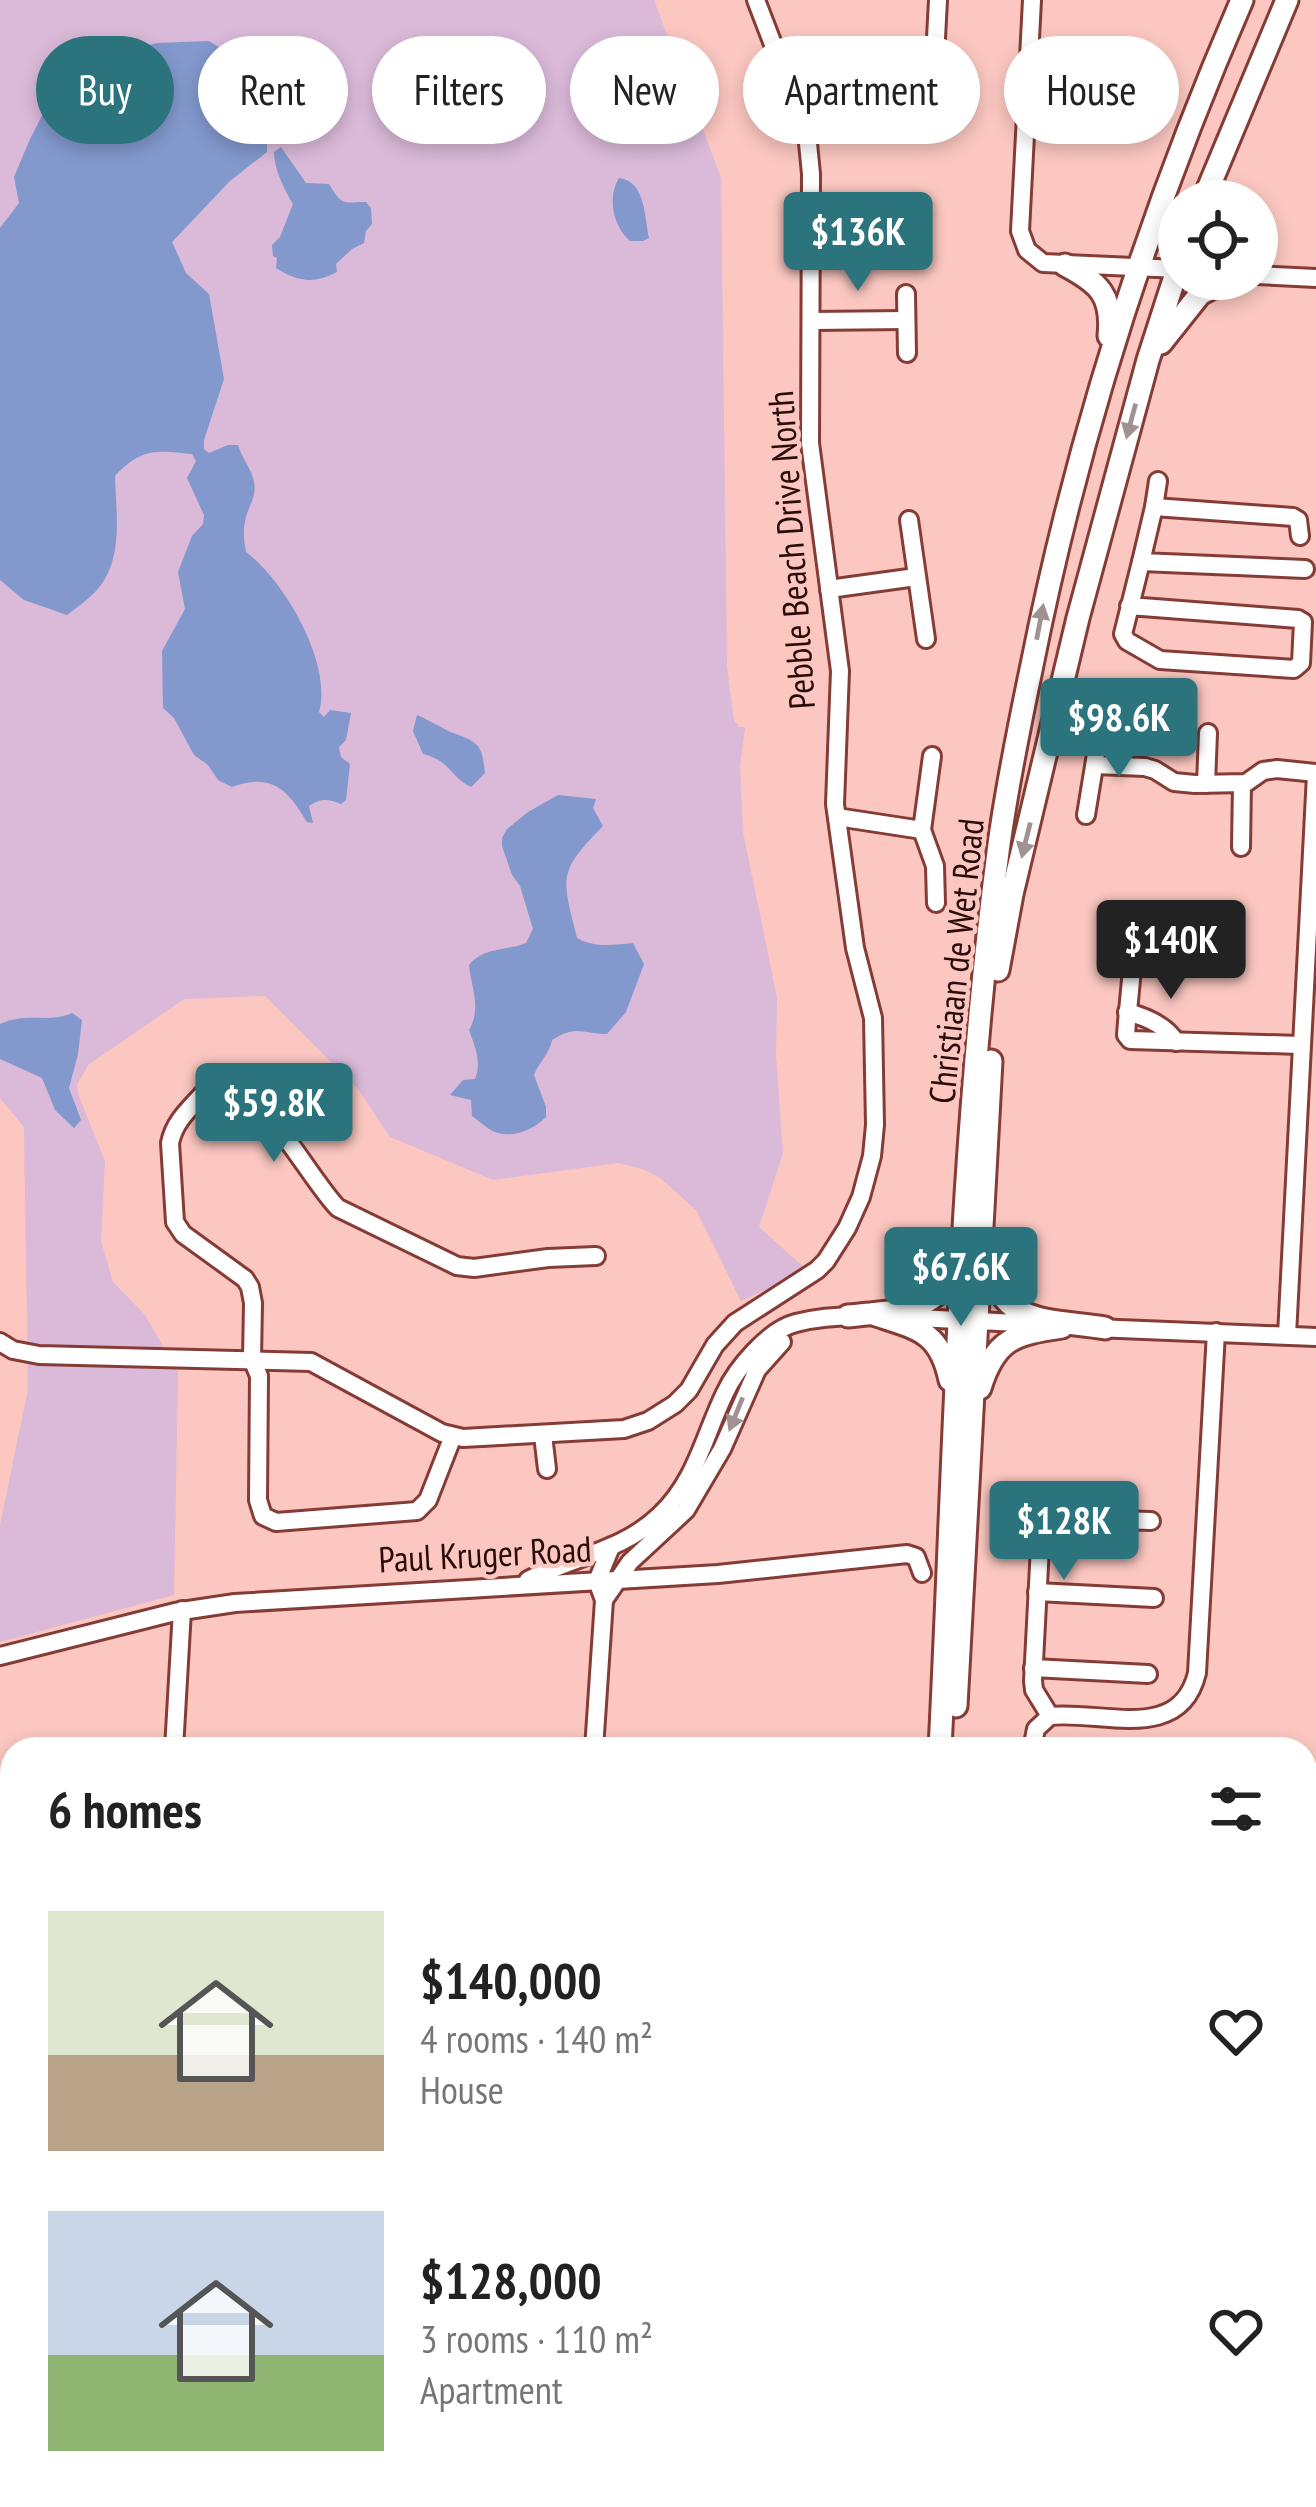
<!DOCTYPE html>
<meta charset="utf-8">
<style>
:root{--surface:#fff;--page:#f2f2f2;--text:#222;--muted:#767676;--accent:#2c747d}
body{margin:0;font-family:"PT Sans Narrow",sans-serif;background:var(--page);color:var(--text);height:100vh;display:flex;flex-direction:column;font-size:45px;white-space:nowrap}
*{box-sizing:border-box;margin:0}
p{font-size:39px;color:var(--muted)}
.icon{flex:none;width:66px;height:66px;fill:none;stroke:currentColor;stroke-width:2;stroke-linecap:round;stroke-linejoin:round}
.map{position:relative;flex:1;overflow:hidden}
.details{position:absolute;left:0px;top:1737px;width:1317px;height:771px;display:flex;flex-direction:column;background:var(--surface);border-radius:36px 36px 0 0;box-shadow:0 6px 18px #0003}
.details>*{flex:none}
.hud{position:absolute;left:36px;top:36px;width:1245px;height:108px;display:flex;gap:24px}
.buttons{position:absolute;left:1158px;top:180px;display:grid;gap:24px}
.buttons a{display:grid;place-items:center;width:120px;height:120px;border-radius:50%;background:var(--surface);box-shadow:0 6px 18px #0003;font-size:60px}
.price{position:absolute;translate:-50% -102px;padding:0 27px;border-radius:12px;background:var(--accent);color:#fff;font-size:39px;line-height:78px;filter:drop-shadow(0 3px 6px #0008)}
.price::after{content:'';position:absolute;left:50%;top:72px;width:36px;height:27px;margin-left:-18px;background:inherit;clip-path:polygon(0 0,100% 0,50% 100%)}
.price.on{background:#222;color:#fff}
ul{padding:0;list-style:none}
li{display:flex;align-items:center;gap:36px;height:300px;padding:0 48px}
li span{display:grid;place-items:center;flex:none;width:336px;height:240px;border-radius:0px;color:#555}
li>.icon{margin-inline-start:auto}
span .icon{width:144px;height:144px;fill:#fffc;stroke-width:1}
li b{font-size:51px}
h2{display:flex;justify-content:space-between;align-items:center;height:144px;padding:0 48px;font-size:51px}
.chip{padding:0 42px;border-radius:54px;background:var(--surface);box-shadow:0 6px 18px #0003;font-size:42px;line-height:108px}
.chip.on{background:var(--accent);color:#fff}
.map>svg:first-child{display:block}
</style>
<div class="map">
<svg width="1316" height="2507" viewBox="0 0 1316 2507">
<rect width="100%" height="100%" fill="#fbc7c0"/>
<path fill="#dab9d9" d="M 0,0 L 654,0 L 721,178 L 727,667 L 734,720 L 739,727 L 745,727 L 740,766 L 743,832 L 777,998 L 776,1057 L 783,1153 L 759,1227 L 807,1270 L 741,1301 L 696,1210 L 659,1177 L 642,1169 L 618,1163 L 493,1180 L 390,1137 L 358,1089 L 265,996 L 184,999 L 88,1065 L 77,1085 L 78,1094 L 105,1161 L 101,1241 L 113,1282 L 145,1315 L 178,1373 L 174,1595 L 0,1642 L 0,1525 L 28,1389 L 24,1127 L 0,1098 Z"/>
<g fill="#8399cd">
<path d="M 209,41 L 249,65 L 267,113 L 267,152 L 230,181 L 172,242 L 186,273 L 209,294 L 224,379 L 204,440 L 204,449 L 209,453 L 228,445 L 238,445 C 242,459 252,469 254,482 C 257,497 248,506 245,521 C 243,531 244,542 246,552 C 284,580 333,664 319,712 L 324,717 L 330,710 L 351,713 L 346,740 L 339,747 L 341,757 L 350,764 L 346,800 L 341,804 C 328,799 321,798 309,806 L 313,823 L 307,822 C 288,790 272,772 232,787 L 218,780 L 208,765 L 194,755 L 174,718 L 163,708 L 162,651 L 185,609 L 178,572 L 192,536 L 203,524 L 204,515 L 187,478 L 196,461 L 192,454 C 157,450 140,448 115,476 C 116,513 124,559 97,590 C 89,599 77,607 67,615 L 24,600 L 0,580 L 0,228 L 19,203 L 14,177 L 30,139 L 47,106 L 81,69 L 156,43 Z"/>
<path d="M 281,147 L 306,183 L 329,184 C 343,207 343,202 366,202 L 371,208 L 372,224 L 366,231 L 364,243 L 352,249 L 336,264 L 337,272 C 314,284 298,282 276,268 L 277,258 L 273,256 L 272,245 L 280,237 L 293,204 C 284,189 274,169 274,152 Z"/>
<path d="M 619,178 C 646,182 644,215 649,238 L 643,241 L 630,241 C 613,226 607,197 619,178 Z"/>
<path d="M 417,715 C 430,720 442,729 456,734 C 480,743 482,746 485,773 L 471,787 C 450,777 451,761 423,754 L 413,731 Z"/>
<path d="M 558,795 L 596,799 L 593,808 L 603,826 C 557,873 562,877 577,938 C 594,948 614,945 633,943 L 644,964 L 626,1012 L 607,1034 C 583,1034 577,1024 552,1040 C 550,1053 539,1062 534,1075 L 546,1107 L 546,1117 C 532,1131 508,1141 489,1129 C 483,1125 478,1120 472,1116 L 471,1100 L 450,1095 L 463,1080 L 475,1079 C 482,1062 475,1047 469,1030 C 482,1007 471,988 469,965 C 483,947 507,951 526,943 L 533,929 L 520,886 L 512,875 L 502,846 L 502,838 L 507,829 L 528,812 Z"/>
<path d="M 72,1013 L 82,1020 L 78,1054 L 69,1088 L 81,1120 L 74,1128 L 55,1110 L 42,1078 L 0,1059 L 0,1024 C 28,1011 48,1024 72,1013 Z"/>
</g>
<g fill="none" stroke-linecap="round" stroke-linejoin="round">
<g stroke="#853c36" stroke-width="22">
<g id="minor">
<path d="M 1032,0 L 1020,231 L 1027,250 L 1043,263 L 1179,269"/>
<path d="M 807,133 L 909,131 L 923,128 L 932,114 L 938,0"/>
<path d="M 1257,275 L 1316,278"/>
<path d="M 906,294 L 907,353"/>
<path d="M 811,321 L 906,320"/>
<path d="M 1154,507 L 1158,481"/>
<path d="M 909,520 L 926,639"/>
<path d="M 1300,536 L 1298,520 L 1293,517 L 1154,507 L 1141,562 L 1305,569"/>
<path d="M 829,589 L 916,577"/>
<path d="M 1129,606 L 1298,619 L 1303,622 L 1301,663 L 1294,669 L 1160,660 L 1127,641 L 1123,634 L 1141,562"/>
<path d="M 1095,765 L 1145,767 L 1155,770 L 1174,782 L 1195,784 L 1246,783 L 1263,771 L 1277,769 L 1316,773"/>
<path d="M 1206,784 L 1208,733"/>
<path d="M 1086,815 L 1099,736"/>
<path d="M 837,817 L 922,830 L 932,756"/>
<path d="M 922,830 L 935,866 L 936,903"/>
<path d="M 1241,847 L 1242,784"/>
<path d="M 1136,927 L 1140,922 L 1140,914 L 1132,915 L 1131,919 L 1136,927 L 1127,1022 L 1126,1035 L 1130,1040 L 1300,1045"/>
<path d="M 1127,1012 C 1146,1017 1166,1025 1176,1042"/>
<path d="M 897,1317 L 1039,1324"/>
<path d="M 1095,1328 L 1316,1337"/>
<path d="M 1287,1335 L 1316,775"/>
<path d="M 0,1342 L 13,1350 L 39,1355 L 311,1362 L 442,1433 L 463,1438 L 624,1429 L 648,1421 L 675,1404 L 689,1390 L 715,1345 L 735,1323 L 817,1270 L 826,1261 L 847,1228 L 861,1197 L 872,1156 L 875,1125 L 873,1018 L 855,948 L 835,804 L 840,671 L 810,443 L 811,174 L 807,133 L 756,0"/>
<path d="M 543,1435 L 547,1469"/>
<path d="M 453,1436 L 428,1500 L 417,1511 L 276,1522 L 263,1516 L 258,1500 L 259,1376 L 252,1359 L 253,1303 L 250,1287 L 245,1279 L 183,1234 L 175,1222 L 170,1143 C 174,1123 187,1111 201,1096 C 207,1089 214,1081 224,1082 C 259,1083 313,1184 338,1208 L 457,1266 L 474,1268 L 548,1258 L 596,1256"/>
<path d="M 528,1580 C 572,1557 623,1551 660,1515 C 696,1481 704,1436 725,1393 C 736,1369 768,1330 796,1323 C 815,1318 839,1316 860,1316"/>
<path d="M 1037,1592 L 1154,1598"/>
<path d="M 604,1600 L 630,1562 L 686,1510 L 722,1449 L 757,1370 L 782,1342"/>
<path d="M 0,1656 L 175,1612 L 235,1603 L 718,1574 L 907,1554 L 916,1557 L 922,1573"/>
<path d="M 1033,1668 L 1148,1674"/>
<path d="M 1050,1716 L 1034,1690 L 1033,1681 L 1041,1527 L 1045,1521 L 1053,1518 L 1151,1521"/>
<path d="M 174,1749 L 182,1610"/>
<path d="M 594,1749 L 604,1600 L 597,1581 L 611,1547"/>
<path d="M 1032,1749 L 1036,1729 L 1050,1716 C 1101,1710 1180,1744 1197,1673 L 1216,1332"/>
<path d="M 1305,1784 L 1316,1784"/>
<path d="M 1305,1859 L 1316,1859"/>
<path d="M 1305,1946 L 1316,1947"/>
<path d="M 1305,2024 L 1316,2024"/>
<path d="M 1309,2222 L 1316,2061"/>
<path d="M 1305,2414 L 1316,2406"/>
<path d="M 321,2496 L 330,2499 L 334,2507"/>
<path d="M 559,2496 L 559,2507"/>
<path d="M 81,2507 L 86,2496"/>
<path d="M 147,2507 L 147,2496 L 182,2496"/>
<path d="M 1173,2507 L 1188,2496"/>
</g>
</g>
<g stroke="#853c36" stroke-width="27">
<g id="major">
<path d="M 1203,201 L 1287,0"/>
<path d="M 1065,265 C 1099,283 1113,295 1109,336"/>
<path d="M 1161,343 L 1200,294 L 1228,279"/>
<path d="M 998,970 L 1012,894 L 1078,618 L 1148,360 L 1179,264"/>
<path d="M 990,1258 C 997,1327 1050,1319 1105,1328"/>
<path d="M 876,1315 C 919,1329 940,1332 950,1380"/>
<path d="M 848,1316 C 900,1310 931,1316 960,1265"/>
<path d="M 980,1388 C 995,1339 1014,1334 1062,1327"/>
<path d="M 956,1706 L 991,1061"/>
<path d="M 940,1749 C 955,1450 959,1149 998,852 C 1006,790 1019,727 1032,665 C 1078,434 1148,216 1242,0"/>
<path d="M 889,2507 L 891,2496"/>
</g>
</g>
<use href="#minor" stroke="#fff" stroke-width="16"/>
<use href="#major" stroke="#fff" stroke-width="21"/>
</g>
<defs><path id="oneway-solid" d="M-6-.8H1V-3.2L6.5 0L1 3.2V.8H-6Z" transform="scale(3)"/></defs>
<g fill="#9f9291">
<use href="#oneway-solid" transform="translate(1131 421) rotate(105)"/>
<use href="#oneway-solid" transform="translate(1040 622) rotate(-79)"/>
<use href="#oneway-solid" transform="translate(1026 840) rotate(104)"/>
<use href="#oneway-solid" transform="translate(736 1414) rotate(112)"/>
</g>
<g text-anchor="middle" stroke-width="9" stroke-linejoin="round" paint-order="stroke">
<g font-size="36" fill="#2a0c0a" stroke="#fbc7c0">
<text transform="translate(791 550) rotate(-94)" y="13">Pebble Beach Drive North</text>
<text transform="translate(956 961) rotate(-84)" y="13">Christiaan de Wet Road</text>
<text transform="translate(485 1554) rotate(-3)" y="13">Paul Kruger Road</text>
</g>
</g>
</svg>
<div class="buttons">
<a><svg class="icon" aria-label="locate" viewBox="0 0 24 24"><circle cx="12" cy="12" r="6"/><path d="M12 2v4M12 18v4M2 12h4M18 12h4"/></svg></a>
</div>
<b class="price" style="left:858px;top:294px">$136K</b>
<b class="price" style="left:1119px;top:780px">$98.6K</b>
<b class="price on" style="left:1171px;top:1002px">$140K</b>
<b class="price" style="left:274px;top:1165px">$59.8K</b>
<b class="price" style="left:961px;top:1329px">$67.6K</b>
<b class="price" style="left:1064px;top:1583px">$128K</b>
<div class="hud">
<a class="chip on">Buy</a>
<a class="chip">Rent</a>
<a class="chip">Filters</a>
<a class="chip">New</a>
<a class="chip">Apartment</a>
<a class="chip">House</a>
</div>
<section class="details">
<h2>6 homes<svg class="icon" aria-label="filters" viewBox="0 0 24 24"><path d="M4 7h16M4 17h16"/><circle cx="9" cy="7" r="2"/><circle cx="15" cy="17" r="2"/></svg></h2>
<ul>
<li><span style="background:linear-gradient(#dfe7d0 60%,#b9a48a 0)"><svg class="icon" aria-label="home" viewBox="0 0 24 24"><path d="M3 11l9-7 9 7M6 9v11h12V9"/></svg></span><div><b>$140,000</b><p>4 rooms · 140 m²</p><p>House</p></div><svg class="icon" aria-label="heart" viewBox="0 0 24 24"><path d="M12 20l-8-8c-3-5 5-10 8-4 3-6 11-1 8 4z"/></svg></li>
<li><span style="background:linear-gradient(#c9d6e8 60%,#8fb573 0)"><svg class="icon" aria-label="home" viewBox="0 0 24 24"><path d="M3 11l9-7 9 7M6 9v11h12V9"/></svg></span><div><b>$128,000</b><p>3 rooms · 110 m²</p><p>Apartment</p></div><svg class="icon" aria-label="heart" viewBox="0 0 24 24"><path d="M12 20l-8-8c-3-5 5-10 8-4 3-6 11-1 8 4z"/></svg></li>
</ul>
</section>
</div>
